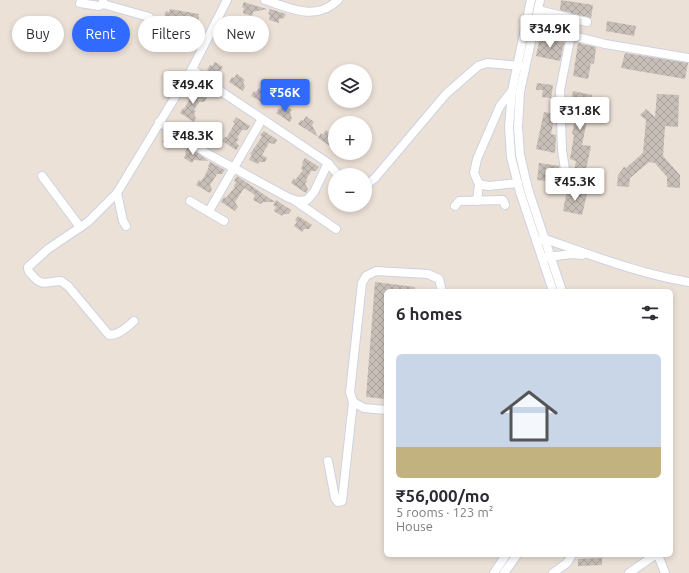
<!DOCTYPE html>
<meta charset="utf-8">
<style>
:root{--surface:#fff;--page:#f2f2f3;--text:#2b2b33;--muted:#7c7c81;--accent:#306aff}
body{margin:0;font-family:Ubuntu,sans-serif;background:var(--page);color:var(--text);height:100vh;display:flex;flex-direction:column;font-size:15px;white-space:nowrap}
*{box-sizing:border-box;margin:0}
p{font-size:13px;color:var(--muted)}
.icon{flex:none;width:22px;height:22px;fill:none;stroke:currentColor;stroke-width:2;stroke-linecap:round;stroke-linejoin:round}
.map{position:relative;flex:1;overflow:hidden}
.panel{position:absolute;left:384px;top:289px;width:289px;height:268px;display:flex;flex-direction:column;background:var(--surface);border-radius:6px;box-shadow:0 2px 6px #0003}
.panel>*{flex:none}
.top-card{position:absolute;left:12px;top:16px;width:312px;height:36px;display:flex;gap:8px}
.controls{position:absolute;left:328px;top:64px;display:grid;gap:8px}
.controls a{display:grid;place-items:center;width:44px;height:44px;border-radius:50%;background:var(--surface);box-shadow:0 2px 6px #0003;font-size:20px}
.price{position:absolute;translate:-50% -34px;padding:0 9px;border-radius:4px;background:#fff;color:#222;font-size:13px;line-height:26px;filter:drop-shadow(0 1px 2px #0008)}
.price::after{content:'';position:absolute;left:50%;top:24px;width:12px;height:9px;margin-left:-6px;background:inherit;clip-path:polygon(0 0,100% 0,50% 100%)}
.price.on{background:var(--accent);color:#fff}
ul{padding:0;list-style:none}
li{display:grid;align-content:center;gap:8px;height:212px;padding:0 12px}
li span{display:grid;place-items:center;height:124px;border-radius:6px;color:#555}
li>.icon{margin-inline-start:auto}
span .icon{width:72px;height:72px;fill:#fffc;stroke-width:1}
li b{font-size:17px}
h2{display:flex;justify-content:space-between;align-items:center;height:48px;padding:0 12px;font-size:17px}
.tag{padding:0 14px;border-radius:18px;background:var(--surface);box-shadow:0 2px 6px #0003;font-size:14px;line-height:36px}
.tag.on{background:var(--accent);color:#fff}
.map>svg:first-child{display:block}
</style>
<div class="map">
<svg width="689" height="573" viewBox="0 0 689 573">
<defs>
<pattern id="building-cross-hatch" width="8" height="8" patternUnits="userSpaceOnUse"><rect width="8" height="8" fill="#c7beb7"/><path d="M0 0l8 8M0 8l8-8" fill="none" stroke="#aba39d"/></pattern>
</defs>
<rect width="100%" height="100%" fill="#ece1d7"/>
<g fill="url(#building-cross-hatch)">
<path d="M 561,0 L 593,5 L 591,18 L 560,10 Z"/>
<path d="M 244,2 L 253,5 L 267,9 L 253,12 L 252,16 L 243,13 L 244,8 L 242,7 Z"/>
<path d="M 170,9 L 199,14 L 198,16 L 199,17 L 197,26 L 192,25 L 192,26 L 168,20 L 169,19 L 164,18 L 166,11 L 169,12 Z"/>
<path d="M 270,9 L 286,14 L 284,18 L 279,19 L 279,23 L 269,20 L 270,15 L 268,14 Z"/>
<path d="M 607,21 L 636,26 L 634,36 L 606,31 Z"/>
<path d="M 540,37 L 559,40 L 558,42 L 564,43 L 560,61 L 536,56 Z"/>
<path d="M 578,43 L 596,47 L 594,64 L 591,63 L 588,79 L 573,76 Z"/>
<path d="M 625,53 L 688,63 L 685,79 L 621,68 Z"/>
<path d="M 215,62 L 223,67 L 217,76 L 207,70 L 210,65 L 212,66 Z"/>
<path d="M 237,74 L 245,80 L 243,82 L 245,87 L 243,91 L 229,82 L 232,77 L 234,78 Z"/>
<path d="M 537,83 L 553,85 L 551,98 L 542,97 L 543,90 L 536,90 Z"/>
<path d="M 259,88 L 267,93 L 265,96 L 267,101 L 265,104 L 251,96 L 254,91 L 256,92 Z"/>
<path d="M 193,89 L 207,98 L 204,102 L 199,102 L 194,110 L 196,111 L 194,114 L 196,118 L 194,122 L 180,113 L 183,108 L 184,109 L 192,95 L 190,94 Z"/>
<path d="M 573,91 L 592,95 L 582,145 L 591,146 L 585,174 L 574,172 L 576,161 L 570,159 L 574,135 L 572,134 L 577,109 L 570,108 Z"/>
<path d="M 657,94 L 679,95 L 678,127 L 665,126 L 663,156 L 680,175 L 680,188 L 667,187 L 667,177 L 655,163 L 649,162 L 630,178 L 629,187 L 617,186 L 618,175 L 624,167 L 626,168 L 643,153 L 646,120 L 640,115 L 646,109 L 655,117 Z"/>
<path d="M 284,105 L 292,110 L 290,113 L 292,118 L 290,122 L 276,113 L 279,108 L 280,109 Z"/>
<path d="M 544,112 L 555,114 L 551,134 L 556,135 L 555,153 L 536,149 Z"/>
<path d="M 306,116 L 314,122 L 312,125 L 318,137 L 298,124 L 301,120 L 303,121 Z"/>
<path d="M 236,117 L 250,126 L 247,130 L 242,130 L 237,138 L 239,139 L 236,142 L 239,146 L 236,150 L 222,141 L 225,137 L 227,137 L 235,123 L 233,122 Z"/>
<path d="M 326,130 L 334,136 L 332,139 L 335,144 L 333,148 L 318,138 L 321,133 L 323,135 Z"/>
<path d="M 264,131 L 277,140 L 275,144 L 269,143 L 262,155 L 267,158 L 265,162 L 259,162 L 258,164 L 249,160 L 252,155 L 250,154 L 262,137 L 260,135 Z"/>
<path d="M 166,133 L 180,142 L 178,145 L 173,145 L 171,147 L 162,142 L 165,138 L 163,137 Z"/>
<path d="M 188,147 L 202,156 L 208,161 L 194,160 L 192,163 L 184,158 L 186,153 L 185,152 Z"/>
<path d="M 305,158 L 319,167 L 316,171 L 311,171 L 306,180 L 307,181 L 305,184 L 308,189 L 306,193 L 291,183 L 294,178 L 295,180 L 303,170 L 301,169 L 303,164 L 302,163 Z"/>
<path d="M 210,162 L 225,170 L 222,174 L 217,174 L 210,185 L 212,190 L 210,193 L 196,185 L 199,180 L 201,181 L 204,177 L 209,167 L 208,166 Z"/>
<path d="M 539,163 L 559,166 L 556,182 L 537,180 Z"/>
<path d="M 237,176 L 275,202 L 276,200 L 291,210 L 289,214 L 284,214 L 282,216 L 274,211 L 276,207 L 273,205 L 275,202 L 263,202 L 261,204 L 253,200 L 255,195 L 244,188 L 235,202 L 238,207 L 235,211 L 221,202 L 224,197 L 226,198 L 235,187 L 234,186 L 236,182 L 234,181 Z"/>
<path d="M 567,190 L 587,194 L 582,215 L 563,211 Z"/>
<path d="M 298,216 L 312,225 L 309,229 L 304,229 L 302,232 L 294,226 L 297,222 L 295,220 Z"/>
<path d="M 375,282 L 415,287 L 415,291 L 386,291 L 386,399 L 366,397 Z"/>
<path d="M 602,558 L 602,565 L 578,566 L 578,559 Z"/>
</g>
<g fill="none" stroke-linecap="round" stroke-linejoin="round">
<g stroke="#ccd2e2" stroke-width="10">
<g id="minor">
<path d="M 265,0 C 290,8 316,22 338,0"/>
<path d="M 531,0 L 512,91 L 509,127 L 511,157 L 520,192 L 553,291"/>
<path d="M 540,0 L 520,92 L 518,127 L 520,155 L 528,189 L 562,291"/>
<path d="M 80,3 L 99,6 L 103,4 L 103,0"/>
<path d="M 103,4 L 149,17"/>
<path d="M 538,10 L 587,22"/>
<path d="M 529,25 L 605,44 L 689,58"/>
<path d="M 192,69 L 222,92 L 328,163 L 338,175"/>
<path d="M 511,92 L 500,106 L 477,159 L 474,173 L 479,184 L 488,186 L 518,183"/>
<path d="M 159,122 L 208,154 L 289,198 L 298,201 L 307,200 L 314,192 L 328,163"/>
<path d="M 42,176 L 80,227"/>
<path d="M 566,176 L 562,150 L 560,90 L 571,35"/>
<path d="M 365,186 L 375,178 L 446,94 L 478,66 L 487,63 L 521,66"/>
<path d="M 117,193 L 123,221 L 126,226"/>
<path d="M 294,200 L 336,229"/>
<path d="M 190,201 L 224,221"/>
<path d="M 477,201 L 479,184"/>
<path d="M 455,206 L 459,201 L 503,200 L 505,205"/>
<path d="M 209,211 L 262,119"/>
<path d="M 542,240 L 545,239 C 591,255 640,274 689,282"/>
<path d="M 546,257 L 573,254 L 582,255"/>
<path d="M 134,321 C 127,327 119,335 109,335 L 68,286 L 61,281 C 46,281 43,288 32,275 C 29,272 28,271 28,267 L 48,249 L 88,222 L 117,193 L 192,69 L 227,0"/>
<path d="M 353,402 L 364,408 L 386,410"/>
<path d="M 328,461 L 335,498 L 338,502 L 342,501 L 353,402 L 350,392 L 362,283 L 366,276 L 376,271 L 428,274 L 439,279 L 442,291"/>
<path d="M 658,555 L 665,573"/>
<path d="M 494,573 L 506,555"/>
<path d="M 504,573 L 517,555"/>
<path d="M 553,573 L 567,563 L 572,555"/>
<path d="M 629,573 L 655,555"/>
</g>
</g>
<use href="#minor" stroke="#fff" stroke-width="8"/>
</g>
</svg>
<div class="controls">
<a><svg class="icon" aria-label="layers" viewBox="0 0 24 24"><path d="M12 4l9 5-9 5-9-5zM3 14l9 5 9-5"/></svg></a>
<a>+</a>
<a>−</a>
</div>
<b class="price" style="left:550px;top:49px">₹34.9K</b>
<b class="price" style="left:193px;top:105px">₹49.4K</b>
<b class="price on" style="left:285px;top:113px">₹56K</b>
<b class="price" style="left:580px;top:131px">₹31.8K</b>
<b class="price" style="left:193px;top:156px">₹48.3K</b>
<b class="price" style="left:575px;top:202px">₹45.3K</b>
<div class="top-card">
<a class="tag">Buy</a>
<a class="tag on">Rent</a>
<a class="tag">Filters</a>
<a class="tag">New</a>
</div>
<section class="panel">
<h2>6 homes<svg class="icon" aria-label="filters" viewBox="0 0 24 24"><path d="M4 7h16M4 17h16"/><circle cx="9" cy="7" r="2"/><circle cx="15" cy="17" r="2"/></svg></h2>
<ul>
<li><span style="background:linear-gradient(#c9d6e8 75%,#c2b280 0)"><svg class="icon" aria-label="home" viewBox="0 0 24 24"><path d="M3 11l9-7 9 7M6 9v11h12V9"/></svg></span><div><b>₹56,000/mo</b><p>5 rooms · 123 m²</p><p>House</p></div></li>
</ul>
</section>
</div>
